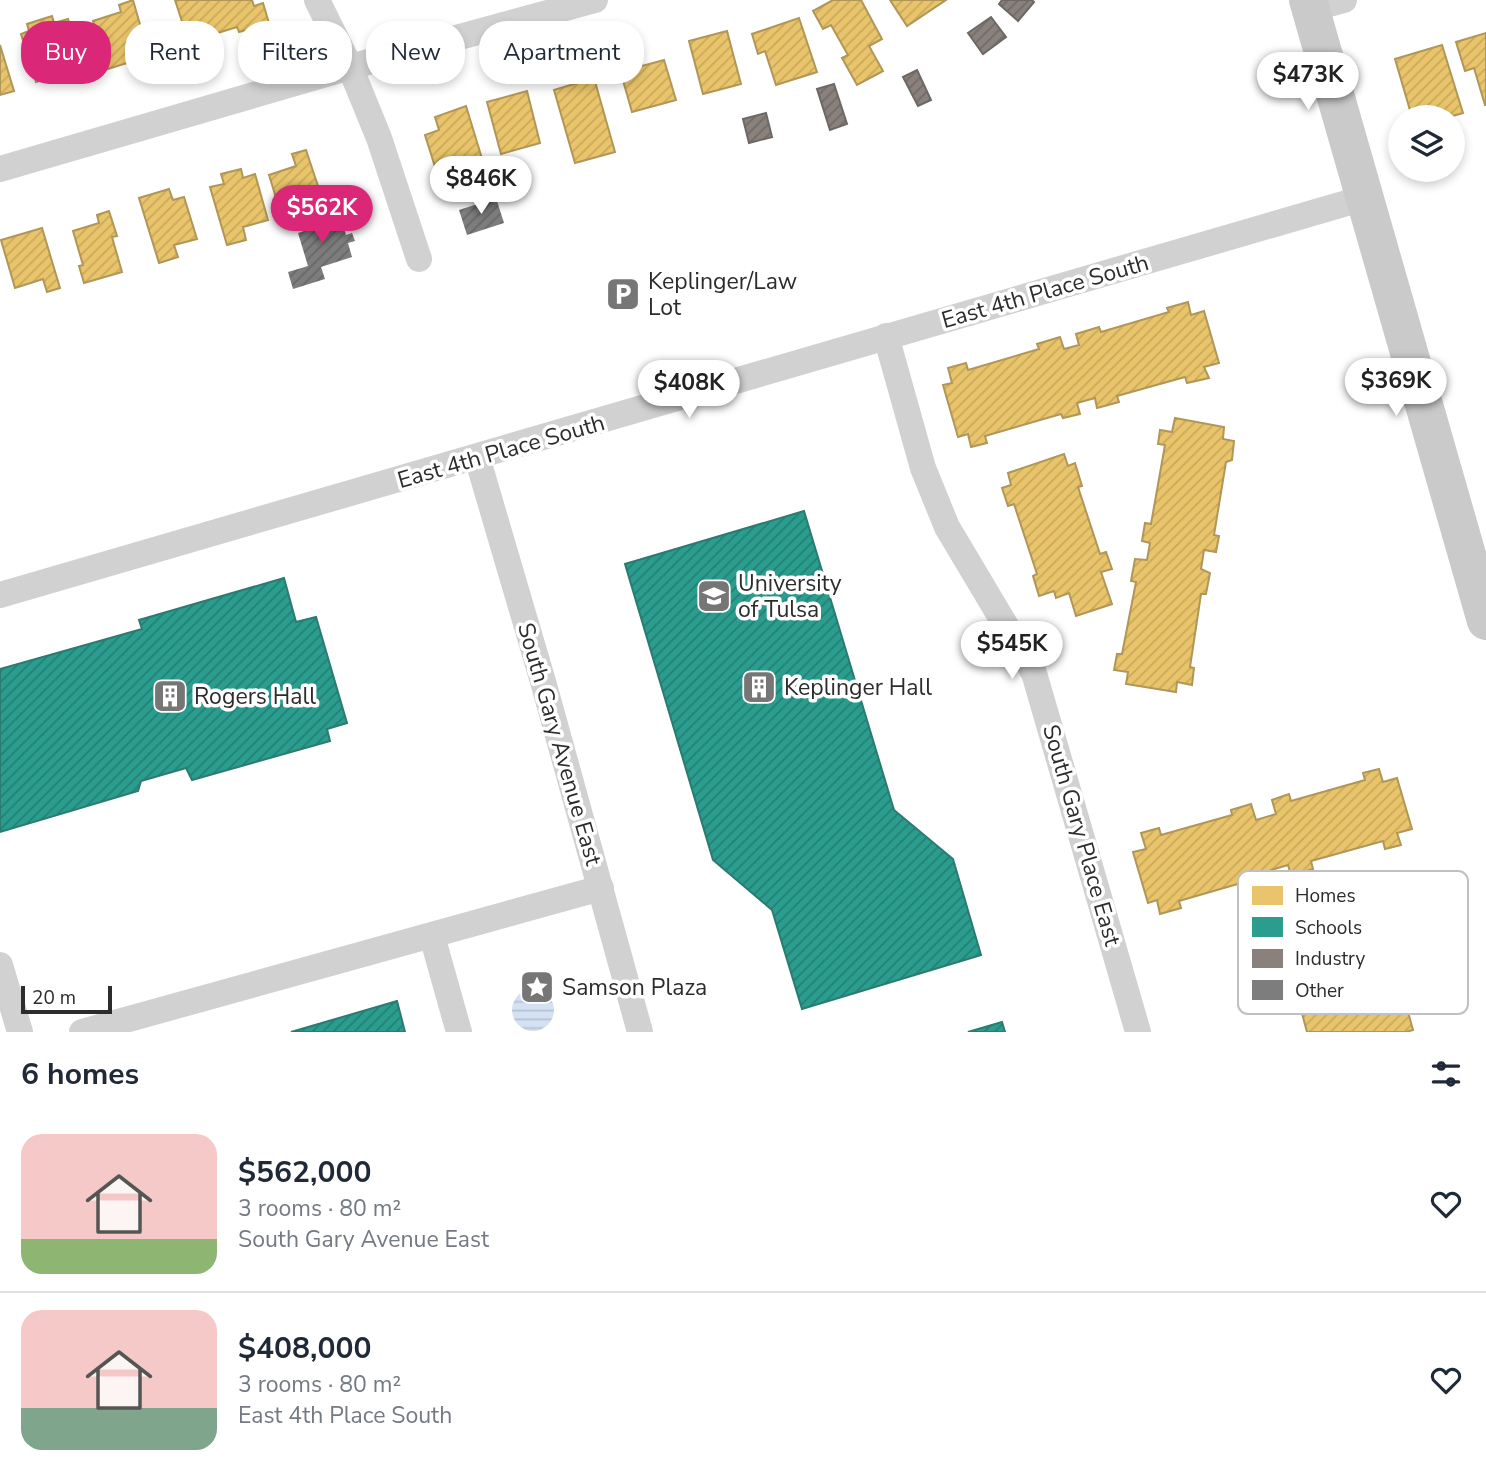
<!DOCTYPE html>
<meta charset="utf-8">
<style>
:root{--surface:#fff;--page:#f2f2f3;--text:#1f2937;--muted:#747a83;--line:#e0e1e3;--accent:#db2777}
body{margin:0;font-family:"Nunito Sans",sans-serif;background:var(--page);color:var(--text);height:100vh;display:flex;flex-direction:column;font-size:26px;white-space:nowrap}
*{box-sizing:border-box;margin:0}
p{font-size:23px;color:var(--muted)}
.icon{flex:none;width:38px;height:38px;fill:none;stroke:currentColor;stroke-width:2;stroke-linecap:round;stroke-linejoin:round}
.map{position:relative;height:1032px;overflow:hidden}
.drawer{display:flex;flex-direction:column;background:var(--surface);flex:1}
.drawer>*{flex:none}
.hud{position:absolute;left:21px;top:21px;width:700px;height:63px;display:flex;gap:14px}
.tools{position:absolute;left:1388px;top:105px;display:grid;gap:14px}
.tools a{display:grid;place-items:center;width:77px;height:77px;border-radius:50%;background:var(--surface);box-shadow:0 4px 10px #0003;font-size:35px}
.scale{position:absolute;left:21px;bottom:18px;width:91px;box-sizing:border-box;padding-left:7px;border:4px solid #2c2c2c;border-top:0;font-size:19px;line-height:24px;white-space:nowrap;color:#2c2c2c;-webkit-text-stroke:5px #fff;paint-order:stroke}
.price{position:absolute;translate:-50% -60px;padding:0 16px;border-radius:24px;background:#fff;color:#222;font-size:23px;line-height:46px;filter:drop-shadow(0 2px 4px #0008)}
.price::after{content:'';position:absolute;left:50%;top:42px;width:21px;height:16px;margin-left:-10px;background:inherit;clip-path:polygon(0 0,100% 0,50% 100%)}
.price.on{background:var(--accent);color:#fff}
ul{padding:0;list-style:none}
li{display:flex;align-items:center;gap:21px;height:175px;padding:0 21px}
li+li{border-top:2px solid var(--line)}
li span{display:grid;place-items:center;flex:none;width:196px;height:140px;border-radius:21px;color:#555}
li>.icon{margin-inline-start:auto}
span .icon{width:84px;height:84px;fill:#fffc;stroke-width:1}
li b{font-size:30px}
h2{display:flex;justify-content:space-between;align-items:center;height:84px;padding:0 21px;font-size:30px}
.tag{padding:0 24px;border-radius:28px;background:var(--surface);box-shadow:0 4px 10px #0003;font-size:24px;line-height:63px}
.tag.on{background:var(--accent);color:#fff}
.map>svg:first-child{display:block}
</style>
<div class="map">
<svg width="1486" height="1032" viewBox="0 0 1486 1032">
<defs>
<pattern id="water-rules" width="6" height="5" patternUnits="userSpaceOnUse" patternTransform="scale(1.75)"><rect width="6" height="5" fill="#d4e1f2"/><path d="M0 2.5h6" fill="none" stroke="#b6c1d0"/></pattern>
<pattern id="homes-hatch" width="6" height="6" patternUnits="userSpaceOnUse" patternTransform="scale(1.75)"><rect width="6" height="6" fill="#e9c46a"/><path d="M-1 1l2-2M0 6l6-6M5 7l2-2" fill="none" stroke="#c8a95c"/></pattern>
<pattern id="schools-hatch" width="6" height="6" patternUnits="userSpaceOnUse" patternTransform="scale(1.75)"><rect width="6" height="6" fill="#2a9d8f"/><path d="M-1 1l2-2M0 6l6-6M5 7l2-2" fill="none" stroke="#248075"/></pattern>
<pattern id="industry-hatch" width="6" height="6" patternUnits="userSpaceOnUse" patternTransform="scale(1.75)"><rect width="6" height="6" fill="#8a817c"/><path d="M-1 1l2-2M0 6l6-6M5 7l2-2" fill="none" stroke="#716a66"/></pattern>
<pattern id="building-hatch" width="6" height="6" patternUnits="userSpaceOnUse" patternTransform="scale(1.75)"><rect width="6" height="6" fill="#7d7d7d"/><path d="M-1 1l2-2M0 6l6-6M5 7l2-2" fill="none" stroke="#676767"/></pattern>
</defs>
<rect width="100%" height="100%" fill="#fff"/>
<circle fill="url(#water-rules)" cx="533" cy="1010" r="21"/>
<g fill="url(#homes-hatch)" stroke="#b09657" stroke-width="2">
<path d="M 133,0 L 149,56 L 108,69 L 93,21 L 121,12 L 119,5 Z"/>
<path d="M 175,0 L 252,0 L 254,6 L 263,3 L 269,23 L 239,32 L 237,27 L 211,35 L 212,39 L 190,46 Z"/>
<path d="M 833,0 L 861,0 L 882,39 L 869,46 L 883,71 L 857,85 L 842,58 L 848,55 L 831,25 L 823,29 L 813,11 Z"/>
<path d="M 890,0 L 946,0 L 907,26 Z"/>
<path d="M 52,16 L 54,23 L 68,19 L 83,68 L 36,82 L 21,34 L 29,31 L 27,24 Z"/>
<path d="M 799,18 L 817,72 L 776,85 L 765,51 L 758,54 L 752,34 Z"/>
<path d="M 727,31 L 741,84 L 703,94 L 689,41 Z"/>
<path d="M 1486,33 L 1486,105 L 1485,105 L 1474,68 L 1465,71 L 1456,42 Z"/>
<path d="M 0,45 L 14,91 L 0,95 Z"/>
<path d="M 1442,45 L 1463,113 L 1449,117 L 1412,117 L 1395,59 Z"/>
<path d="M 640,57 L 642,66 L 664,60 L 676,100 L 632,112 L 618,63 Z"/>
<path d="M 594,78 L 615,152 L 575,163 L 554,90 Z"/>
<path d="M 527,91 L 540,143 L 501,154 L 487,102 Z"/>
<path d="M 466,106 L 487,175 L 442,189 L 425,135 L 439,130 L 435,117 Z"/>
<path d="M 306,150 L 323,201 L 281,214 L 269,175 L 296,166 L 292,154 Z"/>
<path d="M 241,169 L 243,178 L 255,174 L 268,220 L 243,227 L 246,240 L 227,245 L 210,187 L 224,184 L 221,174 Z"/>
<path d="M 169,189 L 173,200 L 184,197 L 197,239 L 174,245 L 178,257 L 159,263 L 139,198 Z"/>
<path d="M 109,211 L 117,236 L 112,237 L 122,272 L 84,283 L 79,266 L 83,265 L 73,231 L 99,223 L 97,215 Z"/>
<path d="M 42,228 L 60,288 L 47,292 L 43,279 L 15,288 L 1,240 Z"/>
<path d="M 1188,302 L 1191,315 L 1204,311 L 1219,363 L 1204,367 L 1209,378 L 1187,383 L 1185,377 L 1117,396 L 1119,402 L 1097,408 L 1095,398 L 1077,403 L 1080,414 L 1063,418 L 1061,414 L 985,436 L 987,443 L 971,447 L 968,434 L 958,437 L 943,385 L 952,383 L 948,368 L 966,363 L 968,370 L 1039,349 L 1037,344 L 1060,337 L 1064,349 L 1079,345 L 1076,334 L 1099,327 L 1101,332 L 1169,312 L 1167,308 Z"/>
<path d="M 1175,418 L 1224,427 L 1223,439 L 1234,441 L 1232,460 L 1226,462 L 1214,535 L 1219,536 L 1216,552 L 1204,550 L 1201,569 L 1210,573 L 1206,594 L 1201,594 L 1190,667 L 1194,668 L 1192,685 L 1177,682 L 1176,692 L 1126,684 L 1128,672 L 1114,670 L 1117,654 L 1122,654 L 1136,582 L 1131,581 L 1135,559 L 1147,560 L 1150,543 L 1142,541 L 1145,523 L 1151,524 L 1165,445 L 1158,444 L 1160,430 L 1172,432 Z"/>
<path d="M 1064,454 L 1068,466 L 1075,463 L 1082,486 L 1078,487 L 1100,554 L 1106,552 L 1112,569 L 1101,572 L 1112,604 L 1076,616 L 1069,593 L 1056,598 L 1054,591 L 1039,596 L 1033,576 L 1037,574 L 1014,504 L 1008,506 L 1002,488 L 1011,485 L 1008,473 Z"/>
<path d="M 1379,769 L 1383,782 L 1397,778 L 1412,829 L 1397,833 L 1401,845 L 1385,849 L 1383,841 L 1311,861 L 1313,869 L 1291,875 L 1288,865 L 1271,870 L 1273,879 L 1249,886 L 1248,881 L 1179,901 L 1181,908 L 1160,914 L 1157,900 L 1148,903 L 1133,852 L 1146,849 L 1141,833 L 1159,828 L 1161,835 L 1232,815 L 1231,810 L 1251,804 L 1256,820 L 1276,814 L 1272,800 L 1289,794 L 1291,801 L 1365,780 L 1363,773 Z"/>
<path d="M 1382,968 L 1387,982 L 1399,979 L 1413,1030 L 1406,1032 L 1307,1032 L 1300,1006 L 1312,1003 L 1308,990 L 1327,984 L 1330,993 L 1341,990 L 1337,977 L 1354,972 L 1357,986 L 1370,982 L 1368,972 Z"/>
</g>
<g fill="url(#schools-hatch)" stroke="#2b7b71" stroke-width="2">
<path d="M 804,511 L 894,810 L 953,859 L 981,955 L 802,1009 L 772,910 L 713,860 L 625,564 Z"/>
<path d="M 284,578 L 296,622 L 316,617 L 347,723 L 327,729 L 330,741 L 192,780 L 186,768 L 141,781 L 138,791 L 0,832 L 0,669 L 142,629 L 139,620 Z"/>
<path d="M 397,1001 L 405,1032 L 291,1032 Z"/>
<path d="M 1002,1022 L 1005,1032 L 968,1032 Z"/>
</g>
<g fill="url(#industry-hatch)" stroke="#6e6864" stroke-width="2">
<path d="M 1002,0 L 1032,0 L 1034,2 L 1018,21 L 999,4 Z"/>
<path d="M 991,17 L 1006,37 L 983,54 L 968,33 Z"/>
<path d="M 917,70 L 931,100 L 918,106 L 903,77 Z"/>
<path d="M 834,84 L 847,124 L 830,130 L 817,89 Z"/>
<path d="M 766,113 L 772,137 L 749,143 L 743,119 Z"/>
</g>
<g fill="url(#building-hatch)">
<path d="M 496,198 L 504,223 L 467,235 L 459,210 Z"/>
<path d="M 336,203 L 346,235 L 352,233 L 355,241 L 348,243 L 352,257 L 321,267 L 325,279 L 293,289 L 288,272 L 308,266 L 298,233 L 310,229 L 305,212 Z"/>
</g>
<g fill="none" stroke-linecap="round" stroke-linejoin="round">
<g stroke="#d1d1d1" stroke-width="26">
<path d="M 317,0 L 350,67 L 379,138 L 419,259"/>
<path d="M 1311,9 L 1344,0"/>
<path d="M 0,169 L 350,67 L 595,0"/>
<path d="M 886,336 L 923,468 L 947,527 L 1034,673 L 1138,1032"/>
<path d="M 477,457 L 544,685 L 640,1032"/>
<path d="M 0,595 L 1364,198"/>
<path d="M 432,936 L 459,1032"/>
<path d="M 0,965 L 20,1032"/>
<path d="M 82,1032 L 601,888"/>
</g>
<path stroke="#cacaca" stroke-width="38" d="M 1308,0 L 1486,621"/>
</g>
<defs>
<g id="parking-square" transform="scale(1.75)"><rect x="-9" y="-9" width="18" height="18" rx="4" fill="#767676" stroke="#fff"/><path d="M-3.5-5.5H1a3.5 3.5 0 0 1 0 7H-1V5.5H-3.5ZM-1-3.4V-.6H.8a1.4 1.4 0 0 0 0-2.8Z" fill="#fff"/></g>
<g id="university-square" transform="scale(1.75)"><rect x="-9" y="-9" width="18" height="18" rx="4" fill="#767676" stroke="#fff"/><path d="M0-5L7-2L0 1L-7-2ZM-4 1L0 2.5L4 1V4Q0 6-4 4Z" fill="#fff"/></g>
<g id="building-square" transform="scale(1.75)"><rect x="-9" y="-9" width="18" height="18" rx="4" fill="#767676" stroke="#fff"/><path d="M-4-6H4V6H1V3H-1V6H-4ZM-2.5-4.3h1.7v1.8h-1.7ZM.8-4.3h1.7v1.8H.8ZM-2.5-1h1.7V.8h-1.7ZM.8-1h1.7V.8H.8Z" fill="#fff"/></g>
<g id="sight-square" transform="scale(1.75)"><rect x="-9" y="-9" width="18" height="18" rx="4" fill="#767676" stroke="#fff"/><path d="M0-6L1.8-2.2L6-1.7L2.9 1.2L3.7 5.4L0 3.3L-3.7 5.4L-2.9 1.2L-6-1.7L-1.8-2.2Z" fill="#fff"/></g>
</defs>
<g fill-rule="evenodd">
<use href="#parking-square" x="623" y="294"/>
<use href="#university-square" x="714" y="596"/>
<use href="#building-square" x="759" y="687"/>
<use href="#building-square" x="170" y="696"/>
<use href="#sight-square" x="537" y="987"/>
</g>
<g text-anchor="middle" stroke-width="7" stroke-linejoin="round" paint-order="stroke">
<g font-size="23" fill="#2c2c2c" stroke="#fff" text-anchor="start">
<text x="648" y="289">Keplinger/Law<tspan x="648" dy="26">Lot</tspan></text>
<text x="738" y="591">University<tspan x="738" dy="26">of Tulsa</tspan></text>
<text x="784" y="695">Keplinger Hall</text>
<text x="194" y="704">Rogers Hall</text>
<text x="562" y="995">Samson Plaza</text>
</g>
<g font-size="23" fill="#2c2c2c" stroke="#fff">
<text transform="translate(1045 291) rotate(-16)" y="8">East 4th Place South</text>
<text transform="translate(501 451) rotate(-16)" y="8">East 4th Place South</text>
<text transform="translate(560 744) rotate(74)" y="8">South Gary Avenue East</text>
<text transform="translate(1082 835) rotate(74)" y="8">South Gary Place East</text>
</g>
</g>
<rect x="1238" y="871" width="230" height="143" rx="10" fill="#fff" stroke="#c0c0c0" stroke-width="2"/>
<rect x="1252" y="886" width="31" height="19" fill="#e9c46a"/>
<rect x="1252" y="917" width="31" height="20" fill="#2a9d8f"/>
<rect x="1252" y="949" width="31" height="19" fill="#8a817c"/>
<rect x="1252" y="980" width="31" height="20" fill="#7d7d7d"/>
<g font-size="19" fill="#2c2c2c">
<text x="1295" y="902">Homes</text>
<text x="1295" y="934">Schools</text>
<text x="1295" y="965">Industry</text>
<text x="1295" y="997">Other</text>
</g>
</svg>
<div class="tools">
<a><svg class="icon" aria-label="layers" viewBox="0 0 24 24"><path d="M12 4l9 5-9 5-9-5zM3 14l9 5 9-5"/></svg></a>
</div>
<div class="scale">20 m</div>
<b class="price" style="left:1308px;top:112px">$473K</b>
<b class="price" style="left:481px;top:216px">$846K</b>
<b class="price on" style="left:322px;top:245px">$562K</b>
<b class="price" style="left:1396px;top:418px">$369K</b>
<b class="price" style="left:689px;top:420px">$408K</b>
<b class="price" style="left:1012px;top:681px">$545K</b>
<div class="hud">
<a class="tag on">Buy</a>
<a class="tag">Rent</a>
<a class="tag">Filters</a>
<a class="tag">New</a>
<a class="tag">Apartment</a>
</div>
</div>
<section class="drawer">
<h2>6 homes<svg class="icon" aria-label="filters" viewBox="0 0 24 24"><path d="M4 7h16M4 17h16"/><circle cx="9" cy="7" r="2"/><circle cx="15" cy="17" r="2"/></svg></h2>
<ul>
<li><span style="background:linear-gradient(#f6c9c9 75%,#8fb573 0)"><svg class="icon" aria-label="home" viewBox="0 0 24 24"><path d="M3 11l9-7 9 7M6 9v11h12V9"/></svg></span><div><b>$562,000</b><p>3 rooms · 80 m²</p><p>South Gary Avenue East</p></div><svg class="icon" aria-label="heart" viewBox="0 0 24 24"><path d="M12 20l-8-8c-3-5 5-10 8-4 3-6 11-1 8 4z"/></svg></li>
<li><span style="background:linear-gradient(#f6c9c9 70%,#7fa58c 0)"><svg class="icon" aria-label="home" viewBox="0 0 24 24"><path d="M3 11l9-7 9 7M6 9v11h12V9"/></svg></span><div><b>$408,000</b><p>3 rooms · 80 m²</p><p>East 4th Place South</p></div><svg class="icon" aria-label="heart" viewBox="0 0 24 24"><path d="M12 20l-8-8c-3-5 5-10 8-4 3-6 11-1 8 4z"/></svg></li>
</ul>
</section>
